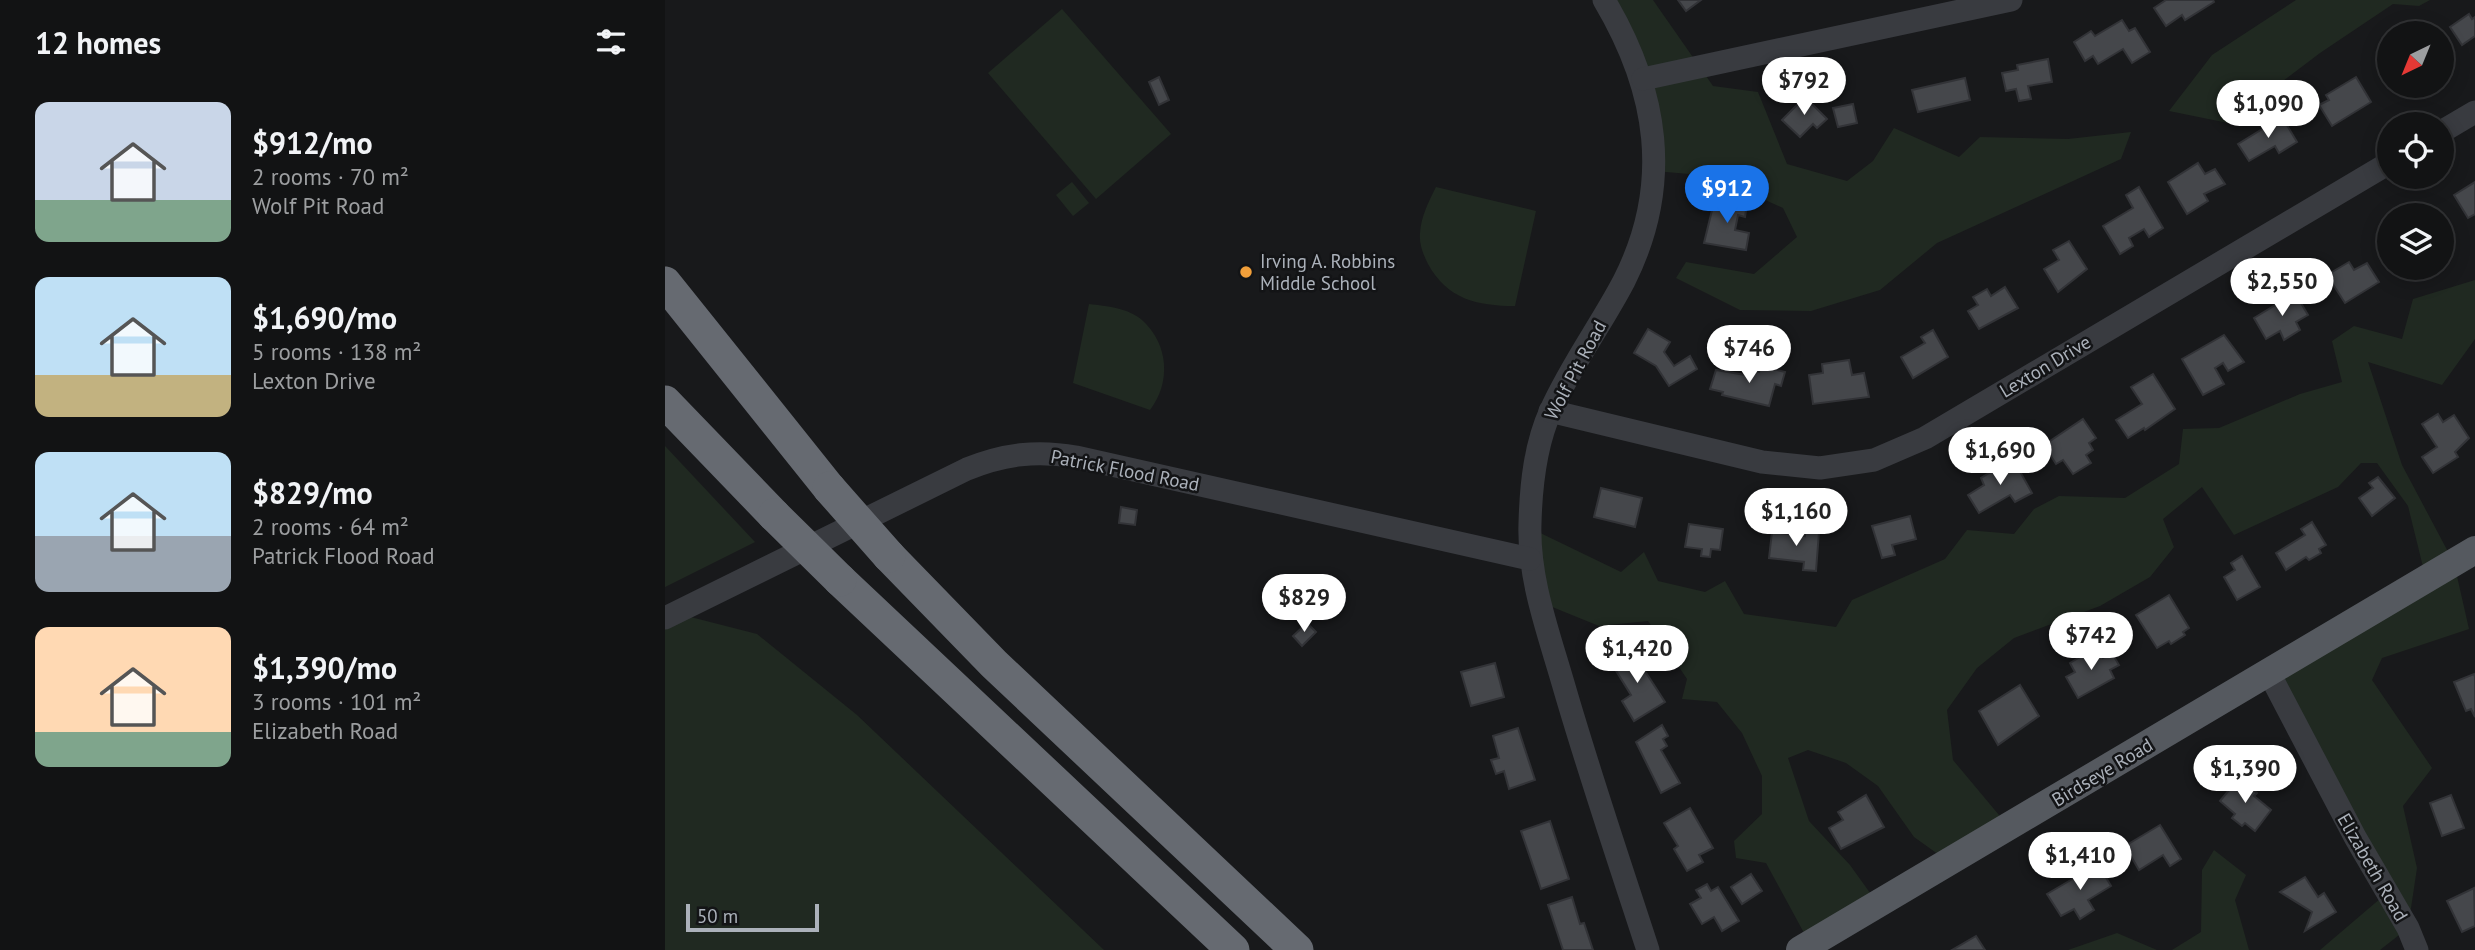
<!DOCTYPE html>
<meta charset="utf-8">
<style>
:root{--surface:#121314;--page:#1b1c1d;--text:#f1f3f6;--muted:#9c9ea0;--line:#313234;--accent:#1a73e8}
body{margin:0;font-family:"PT Sans",sans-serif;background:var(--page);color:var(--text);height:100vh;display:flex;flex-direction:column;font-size:26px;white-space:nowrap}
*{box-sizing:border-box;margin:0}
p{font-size:23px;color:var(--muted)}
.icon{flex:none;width:38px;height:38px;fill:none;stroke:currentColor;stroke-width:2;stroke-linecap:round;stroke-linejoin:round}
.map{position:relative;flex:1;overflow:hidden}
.sheet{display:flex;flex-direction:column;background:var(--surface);width:665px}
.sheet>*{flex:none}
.needle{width:46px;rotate:223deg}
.buttons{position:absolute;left:1712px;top:21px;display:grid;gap:14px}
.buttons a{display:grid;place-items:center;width:77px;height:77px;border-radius:50%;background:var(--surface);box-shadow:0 4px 18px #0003,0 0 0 2px var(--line);font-size:35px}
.scale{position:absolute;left:21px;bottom:18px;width:133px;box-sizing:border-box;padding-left:7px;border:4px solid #abb1ba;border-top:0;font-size:19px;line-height:24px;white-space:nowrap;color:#abb1ba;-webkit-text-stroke:5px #131416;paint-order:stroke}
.price{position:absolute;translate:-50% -60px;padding:0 16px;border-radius:24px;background:#fff;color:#222;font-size:23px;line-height:46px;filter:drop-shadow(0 2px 4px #0008)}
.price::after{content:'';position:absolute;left:50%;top:42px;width:21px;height:16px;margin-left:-10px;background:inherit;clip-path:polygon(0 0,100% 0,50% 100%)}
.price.selected{background:var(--accent);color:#fff}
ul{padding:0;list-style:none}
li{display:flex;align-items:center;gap:21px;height:175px;padding:0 35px}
li span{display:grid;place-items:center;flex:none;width:196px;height:140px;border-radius:14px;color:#555}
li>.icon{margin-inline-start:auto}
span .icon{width:84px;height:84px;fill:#fffc;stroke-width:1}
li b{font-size:30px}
h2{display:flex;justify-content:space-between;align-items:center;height:84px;padding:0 35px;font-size:30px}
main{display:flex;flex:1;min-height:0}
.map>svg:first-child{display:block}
</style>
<main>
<section class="sheet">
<h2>12 homes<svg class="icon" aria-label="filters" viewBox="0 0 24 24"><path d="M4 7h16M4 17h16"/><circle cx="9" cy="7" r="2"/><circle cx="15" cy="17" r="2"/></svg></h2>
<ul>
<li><span style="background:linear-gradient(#c9d6e8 70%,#7fa58c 0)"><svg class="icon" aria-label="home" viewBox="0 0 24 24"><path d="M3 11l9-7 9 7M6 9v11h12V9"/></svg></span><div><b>$912/mo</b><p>2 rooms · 70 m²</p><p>Wolf Pit Road</p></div></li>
<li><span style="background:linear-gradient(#bfe0f5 70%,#c2b280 0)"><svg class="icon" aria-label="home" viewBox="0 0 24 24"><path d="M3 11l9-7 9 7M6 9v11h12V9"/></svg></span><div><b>$1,690/mo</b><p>5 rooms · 138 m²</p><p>Lexton Drive</p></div></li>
<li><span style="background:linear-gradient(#bfe0f5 60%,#9aa5b1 0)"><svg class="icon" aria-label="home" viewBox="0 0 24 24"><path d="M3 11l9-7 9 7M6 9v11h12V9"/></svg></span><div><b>$829/mo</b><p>2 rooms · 64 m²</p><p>Patrick Flood Road</p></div></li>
<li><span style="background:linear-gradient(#ffd9b3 75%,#7fa58c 0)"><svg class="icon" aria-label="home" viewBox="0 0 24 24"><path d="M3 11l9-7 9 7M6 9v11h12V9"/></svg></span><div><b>$1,390/mo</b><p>3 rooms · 101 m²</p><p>Elizabeth Road</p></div></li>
</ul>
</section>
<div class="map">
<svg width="1810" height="950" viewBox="0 0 1810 950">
<rect width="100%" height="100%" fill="#18191b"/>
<g fill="#202921">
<path d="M 939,0 L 988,0 L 1048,86 L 1093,92 L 1122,164 L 1182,181 L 1208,161 L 1229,128 L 1294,157 L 1315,137 L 1403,139 L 1466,132 L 1456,159 L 1272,243 L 1215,290 L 1146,311 L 1075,310 L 1011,278 L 1021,262 L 1089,274 L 1132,237 L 1118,208 L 1048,176 L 989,171 L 989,139 Z"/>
<path d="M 1631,0 L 1765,0 L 1754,6 L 1728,4 L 1655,53 L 1563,123 L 1504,111 L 1547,55 Z"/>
<path d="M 397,9 L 506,134 L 431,199 L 323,73 Z"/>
<path d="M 407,182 L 424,203 L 408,216 L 391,195 Z"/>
<path d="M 771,187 L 871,211 L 850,306 C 812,306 782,299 763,264 C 758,254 754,244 755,233 C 756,216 764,201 771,187 Z"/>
<path d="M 1810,280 L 1810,339 L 1777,385 L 1703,362 L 1737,465 L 1789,563 L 1804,629 L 1717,658 L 1707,680 L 1767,768 L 1738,806 L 1752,868 L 1743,928 L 1715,950 L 1655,950 L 1723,892 L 1604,673 L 1761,579 L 1743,506 L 1712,463 L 1696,463 L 1673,487 L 1569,535 L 1537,487 L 1498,519 L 1509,547 L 1485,577 L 1435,606 L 1349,638 L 1312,668 L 1282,710 L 1288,760 L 1344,827 L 1284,862 L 1249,837 L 1213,786 L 1181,763 L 1143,750 L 1123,758 L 1144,821 L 1185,865 L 1213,904 L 1145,944 L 1101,863 L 1071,858 L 1069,841 L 1097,814 L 1097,776 L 1077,733 L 1052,702 L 1017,699 L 1022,679 L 983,621 L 934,626 L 875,602 L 865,528 L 956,572 L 979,552 L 993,581 L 1040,592 L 1060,581 L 1079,614 L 1171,627 L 1187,600 L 1280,559 L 1302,530 L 1349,534 L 1369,509 L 1394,496 L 1460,498 L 1514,464 L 1518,429 L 1554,428 L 1635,394 L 1677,382 L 1667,341 L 1689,326 L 1737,339 L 1748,299 Z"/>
<path d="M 424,304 C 442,306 463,308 477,320 C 504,344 506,383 485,410 L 408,383 Z"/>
<path d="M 0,446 L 90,542 L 0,587 Z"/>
<path d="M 10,613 L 92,634 L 192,715 L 439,950 L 0,950 L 0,618 Z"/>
<path d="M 1549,850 L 1581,875 L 1570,900 L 1584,950 L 1507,950 L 1536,932 L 1537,870 Z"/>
<path d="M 1452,933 L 1492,950 L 1403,950 Z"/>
</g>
<g fill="#45474b" stroke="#323337" stroke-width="2">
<path d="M 1013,0 L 1036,0 L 1021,11 Z"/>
<path d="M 1501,0 L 1548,0 L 1549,2 L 1520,20 L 1517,15 L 1501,26 L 1489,8 Z"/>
<path d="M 1804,14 L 1807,19 L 1810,17 L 1810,36 L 1797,45 L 1785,27 Z"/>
<path d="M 1457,20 L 1464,31 L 1470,28 L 1485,52 L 1467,63 L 1458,49 L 1433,64 L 1428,56 L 1420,61 L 1409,42 L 1426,31 L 1430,36 Z"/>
<path d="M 1724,43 L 1724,73 L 1715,58 L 1721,54 L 1716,47 Z"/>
<path d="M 1383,59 L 1387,82 L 1363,86 L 1366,99 L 1354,101 L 1351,89 L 1341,91 L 1337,73 L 1353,70 L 1352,65 Z"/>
<path d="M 494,77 L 504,100 L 494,105 L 484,82 Z"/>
<path d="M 1691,77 L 1706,102 L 1667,126 L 1654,105 L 1664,100 L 1661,95 Z"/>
<path d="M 1300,78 L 1305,100 L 1253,112 L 1247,90 Z"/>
<path d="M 1140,97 L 1162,119 L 1152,128 L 1148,124 L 1135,137 L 1117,120 Z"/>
<path d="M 1188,104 L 1192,123 L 1173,127 L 1168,108 Z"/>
<path d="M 1617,117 L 1632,142 L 1614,153 L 1610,146 L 1584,161 L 1573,144 Z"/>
<path d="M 1533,163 L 1540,174 L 1550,169 L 1560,184 L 1539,194 L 1543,201 L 1522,214 L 1503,182 Z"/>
<path d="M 1810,182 L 1810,214 L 1803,218 L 1789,195 Z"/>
<path d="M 1474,187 L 1498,228 L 1484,237 L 1479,229 L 1464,238 L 1468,246 L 1455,254 L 1438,226 L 1468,208 L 1461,195 Z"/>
<path d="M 1050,198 L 1082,204 L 1080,217 L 1073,215 L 1070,230 L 1084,233 L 1081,250 L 1039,243 Z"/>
<path d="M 1776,214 L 1788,233 L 1776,240 L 1774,215 Z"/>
<path d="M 1404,241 L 1422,269 L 1393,292 L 1379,269 L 1394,260 L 1388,250 Z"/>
<path d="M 1684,262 L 1689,270 L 1702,263 L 1714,282 L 1680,303 L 1662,275 Z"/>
<path d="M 1340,287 L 1353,308 L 1314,329 L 1303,311 L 1313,305 L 1308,297 L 1322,289 L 1326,296 Z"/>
<path d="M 1630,293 L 1643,315 L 1631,322 L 1635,330 L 1619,340 L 1615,331 L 1601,339 L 1589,318 Z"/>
<path d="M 983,329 L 1005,342 L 999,352 L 1009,366 L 1025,356 L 1032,369 L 1004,386 L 991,366 L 969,353 Z"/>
<path d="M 1268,330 L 1283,357 L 1248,378 L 1236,357 L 1260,343 L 1256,337 Z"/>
<path d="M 1559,335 L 1579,362 L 1563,371 L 1558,363 L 1550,368 L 1559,384 L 1538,395 L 1517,359 Z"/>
<path d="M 1184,360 L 1187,375 L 1199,373 L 1204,397 L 1148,404 L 1144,375 L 1158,373 L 1157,364 Z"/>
<path d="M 1096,366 L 1120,372 L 1116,386 L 1110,384 L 1104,406 L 1057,395 L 1058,392 L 1045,389 L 1051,370 L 1081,375 L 1083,368 L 1094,372 Z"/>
<path d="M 1488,374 L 1510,409 L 1480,430 L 1479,428 L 1463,438 L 1451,420 L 1477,404 L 1466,387 Z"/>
<path d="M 1773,414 L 1778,422 L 1789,415 L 1804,438 L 1790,452 L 1793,457 L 1768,473 L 1757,457 L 1772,447 L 1757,424 Z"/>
<path d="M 1418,419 L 1431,438 L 1424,443 L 1428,450 L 1421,455 L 1426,463 L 1408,474 L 1398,460 L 1391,464 L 1379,445 Z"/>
<path d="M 1348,459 L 1367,493 L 1350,502 L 1345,495 L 1314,513 L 1303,495 L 1319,485 L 1316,478 Z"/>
<path d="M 1713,477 L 1730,498 L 1707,516 L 1694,498 L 1708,488 L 1704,483 Z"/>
<path d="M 936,488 L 977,498 L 970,527 L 929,517 Z"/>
<path d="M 456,507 L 472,510 L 470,525 L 454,523 Z"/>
<path d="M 1245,516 L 1251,539 L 1227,545 L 1230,555 L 1217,558 L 1207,526 Z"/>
<path d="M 1647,522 L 1661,545 L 1654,549 L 1656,553 L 1644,560 L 1641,557 L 1621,570 L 1611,553 L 1640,535 L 1636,529 Z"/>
<path d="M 1024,524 L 1058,529 L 1055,550 L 1046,549 L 1045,557 L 1036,556 L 1037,549 L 1020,547 Z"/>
<path d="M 1140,531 L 1154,532 L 1151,571 L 1138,570 L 1139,562 L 1104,558 L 1107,532 L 1140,536 Z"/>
<path d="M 1577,556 L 1595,587 L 1572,600 L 1559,577 L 1570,570 L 1566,563 Z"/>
<path d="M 1504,595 L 1524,628 L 1518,632 L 1520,635 L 1506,644 L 1504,641 L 1492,648 L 1471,615 Z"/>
<path d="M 642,623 L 651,632 L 637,646 L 628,636 Z"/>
<path d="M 1432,647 L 1438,658 L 1447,653 L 1454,665 L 1445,670 L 1449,678 L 1413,698 L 1401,677 L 1410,672 L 1405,663 Z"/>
<path d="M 965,648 L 1000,702 L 969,721 L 957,701 L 966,695 L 945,661 Z"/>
<path d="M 830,663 L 839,697 L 806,706 L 796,672 Z"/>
<path d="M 1809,674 L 1810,677 L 1810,717 L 1806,709 L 1801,711 L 1789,682 Z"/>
<path d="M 1355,685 L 1374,716 L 1333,745 L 1314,711 Z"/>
<path d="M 997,725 L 1003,736 L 998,739 L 1002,746 L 996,750 L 1015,783 L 996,793 L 971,742 Z"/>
<path d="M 853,728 L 870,780 L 844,789 L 839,771 L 831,774 L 826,760 L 834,758 L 828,736 Z"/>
<path d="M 1574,778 L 1592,793 L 1589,796 L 1606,810 L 1590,831 L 1580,823 L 1577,826 L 1567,818 L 1570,814 L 1555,801 Z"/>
<path d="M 1201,795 L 1219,827 L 1176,849 L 1164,828 L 1178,820 L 1173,812 Z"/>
<path d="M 1786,795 L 1799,828 L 1777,836 L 1765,803 Z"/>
<path d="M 1025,808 L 1048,848 L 1034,855 L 1038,862 L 1022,871 L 1009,849 L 1013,846 L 999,823 Z"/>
<path d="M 885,821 L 904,879 L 876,889 L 856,831 Z"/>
<path d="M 1495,825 L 1516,859 L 1505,866 L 1498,855 L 1474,870 L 1460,846 Z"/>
<path d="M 1433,864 L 1446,886 L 1423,900 L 1429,910 L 1415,919 L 1409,909 L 1396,916 L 1382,894 Z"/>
<path d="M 1086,874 L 1097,891 L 1077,904 L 1066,887 Z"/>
<path d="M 1640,877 L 1653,897 L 1659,893 L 1671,912 L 1640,931 L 1647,912 L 1615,892 Z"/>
<path d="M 1042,884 L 1046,891 L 1053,887 L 1074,921 L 1057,931 L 1049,917 L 1037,924 L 1025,904 L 1036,898 L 1031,890 Z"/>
<path d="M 1809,888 L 1810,926 L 1797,932 L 1782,901 Z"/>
<path d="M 907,897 L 915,924 L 919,923 L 928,950 L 898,950 L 883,905 Z"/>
<path d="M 1311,936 L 1320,950 L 1287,950 Z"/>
</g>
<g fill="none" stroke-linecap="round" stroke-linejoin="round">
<g stroke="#393b40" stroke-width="23">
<path d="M 939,0 C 993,91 1008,184 959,281 C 936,325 906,365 886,410 C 870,445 866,485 865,523 C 863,578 883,631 898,683 C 924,773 954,861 983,950"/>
<path d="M 978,79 L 1346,0"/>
<path d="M 1776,132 L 1810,112"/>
<path d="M 885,411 L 1097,462 L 1155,468 L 1209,460 L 1260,438 L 1724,163"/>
<path d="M 0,618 L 302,469 C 339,454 372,450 411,457 L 865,559"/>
<path d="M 1604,673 L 1690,837 L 1743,928 L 1752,950"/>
</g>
<path stroke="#55595f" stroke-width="28" d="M 1135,950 L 1810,550"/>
<g stroke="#666a71" stroke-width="33">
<path d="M 0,283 L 164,488"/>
<path d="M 0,402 L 109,515"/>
<path d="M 224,556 L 329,664 L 632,950"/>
<path d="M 175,580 L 568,950"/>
</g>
<g stroke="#666a71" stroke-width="33">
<path d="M 164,488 L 224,556"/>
<path d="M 109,515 L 175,580"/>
</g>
</g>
<circle fill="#f19f3a" stroke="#131416" stroke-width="2.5" cx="581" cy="272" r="7"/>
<g text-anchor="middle" stroke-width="5" stroke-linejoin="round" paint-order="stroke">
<g font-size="19" fill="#abb1ba" stroke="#131416" text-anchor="start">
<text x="595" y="268">Irving A. Robbins<tspan x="595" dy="22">Middle School</tspan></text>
</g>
<g font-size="19" fill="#abb1ba" stroke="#131416">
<text transform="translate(1380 366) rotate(-31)" y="7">Lexton Drive</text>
<text transform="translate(910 370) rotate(-62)" y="7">Wolf Pit Road</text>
<text transform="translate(460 470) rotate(11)" y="7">Patrick Flood Road</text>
<text transform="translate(1437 772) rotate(-31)" y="7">Birdseye Road</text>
<text transform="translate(1708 867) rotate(60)" y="7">Elizabeth Road</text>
</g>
</g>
</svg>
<div class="buttons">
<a><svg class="needle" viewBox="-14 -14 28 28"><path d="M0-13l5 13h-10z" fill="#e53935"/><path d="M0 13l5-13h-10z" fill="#9c9ea0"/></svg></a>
<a><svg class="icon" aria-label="locate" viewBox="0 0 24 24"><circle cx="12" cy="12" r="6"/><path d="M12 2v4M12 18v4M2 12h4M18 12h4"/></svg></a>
<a><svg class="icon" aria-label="layers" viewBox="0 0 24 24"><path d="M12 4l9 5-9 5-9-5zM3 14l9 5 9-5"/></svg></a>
</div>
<div class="scale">50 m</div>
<b class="price" style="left:1139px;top:117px">$792</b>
<b class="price" style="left:1603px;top:140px">$1,090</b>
<b class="price selected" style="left:1062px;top:225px">$912</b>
<b class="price" style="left:1617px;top:318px">$2,550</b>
<b class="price" style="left:1084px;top:385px">$746</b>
<b class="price" style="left:1335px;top:487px">$1,690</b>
<b class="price" style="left:1131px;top:548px">$1,160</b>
<b class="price" style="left:639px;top:634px">$829</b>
<b class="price" style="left:1426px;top:672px">$742</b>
<b class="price" style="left:972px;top:685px">$1,420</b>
<b class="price" style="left:1580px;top:805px">$1,390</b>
<b class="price" style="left:1415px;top:892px">$1,410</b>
</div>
</main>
